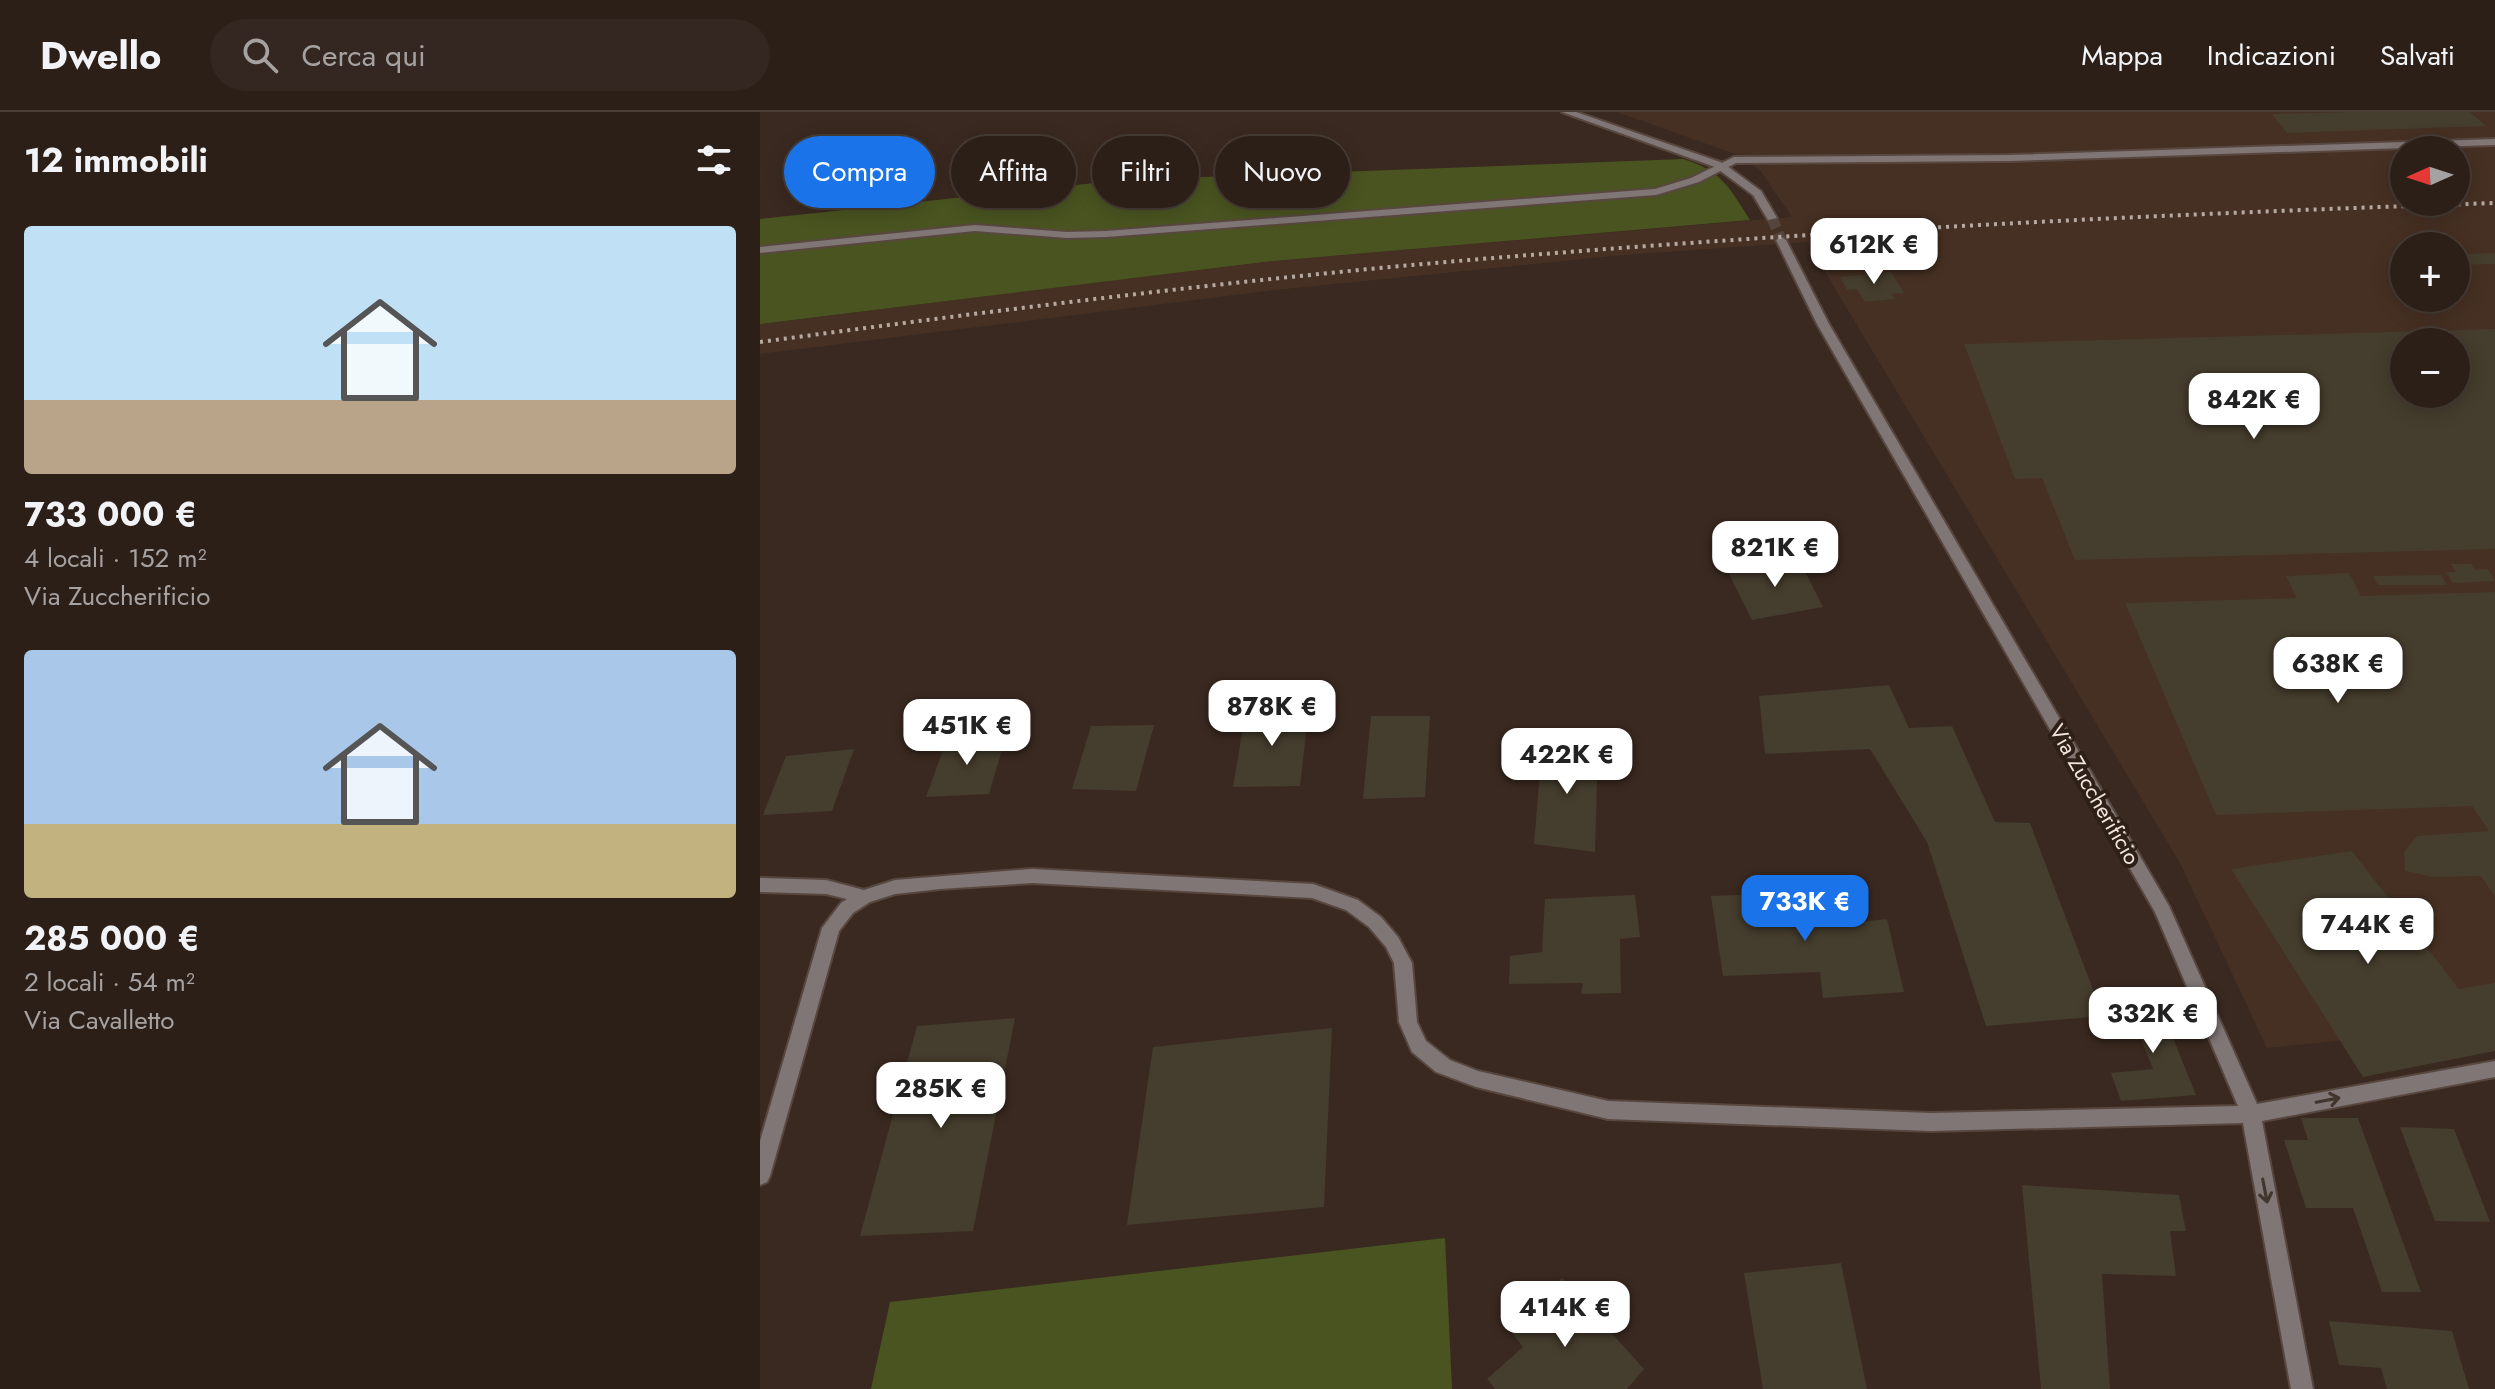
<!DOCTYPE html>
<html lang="it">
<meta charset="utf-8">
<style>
:root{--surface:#2c1f18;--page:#342721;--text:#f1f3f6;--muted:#a6a2a2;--line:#483d37;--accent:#1a73e8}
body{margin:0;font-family:Jost,sans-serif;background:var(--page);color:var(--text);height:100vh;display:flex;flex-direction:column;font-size:30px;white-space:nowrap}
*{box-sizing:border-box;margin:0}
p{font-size:26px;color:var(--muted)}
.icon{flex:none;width:44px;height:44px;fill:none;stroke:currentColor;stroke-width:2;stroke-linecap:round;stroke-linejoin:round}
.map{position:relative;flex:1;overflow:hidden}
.sheet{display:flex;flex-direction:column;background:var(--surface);width:760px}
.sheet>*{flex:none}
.banner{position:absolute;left:24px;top:24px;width:760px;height:72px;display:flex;gap:16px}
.needle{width:52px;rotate:267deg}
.fabs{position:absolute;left:1630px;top:24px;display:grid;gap:16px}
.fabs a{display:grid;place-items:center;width:80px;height:80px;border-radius:50%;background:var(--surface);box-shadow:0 4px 20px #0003,0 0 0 2px var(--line);font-size:40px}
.price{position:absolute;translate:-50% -68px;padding:0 18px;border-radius:16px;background:#fff;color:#222;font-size:26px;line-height:52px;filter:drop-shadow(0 2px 4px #0008)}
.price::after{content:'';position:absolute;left:50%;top:48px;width:24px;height:18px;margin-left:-12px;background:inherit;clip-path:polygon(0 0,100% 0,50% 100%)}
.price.current{background:var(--accent);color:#fff}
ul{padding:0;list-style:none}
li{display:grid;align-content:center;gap:16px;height:424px;padding:0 24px}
li span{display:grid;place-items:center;height:248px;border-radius:8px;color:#555}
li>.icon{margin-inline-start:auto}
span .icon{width:144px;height:144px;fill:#fffc;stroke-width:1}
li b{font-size:34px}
h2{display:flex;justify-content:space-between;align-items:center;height:96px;padding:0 24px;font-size:34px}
.pill{padding:0 28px;border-radius:36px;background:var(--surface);box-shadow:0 4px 20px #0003,0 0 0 2px var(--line);font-size:28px;line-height:72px}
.pill.current{background:var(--accent);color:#fff}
header{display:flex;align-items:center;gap:48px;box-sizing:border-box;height:112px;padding:0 40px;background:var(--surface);border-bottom:2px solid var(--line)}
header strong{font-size:38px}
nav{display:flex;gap:44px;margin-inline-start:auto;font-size:28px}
.search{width:560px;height:72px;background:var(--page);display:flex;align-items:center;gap:20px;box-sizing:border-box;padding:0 28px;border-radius:44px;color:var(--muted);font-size:30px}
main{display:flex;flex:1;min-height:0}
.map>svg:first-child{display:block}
</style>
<header>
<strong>Dwello</strong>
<div class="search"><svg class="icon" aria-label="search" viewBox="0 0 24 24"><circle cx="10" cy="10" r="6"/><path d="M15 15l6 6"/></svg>Cerca qui</div>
<nav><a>Mappa</a><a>Indicazioni</a><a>Salvati</a></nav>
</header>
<main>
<section class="sheet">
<h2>12 immobili<svg class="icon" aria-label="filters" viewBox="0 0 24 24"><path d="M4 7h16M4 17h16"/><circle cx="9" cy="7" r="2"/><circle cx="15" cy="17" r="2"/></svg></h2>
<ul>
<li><span style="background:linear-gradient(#bfe0f5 70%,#b9a48a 0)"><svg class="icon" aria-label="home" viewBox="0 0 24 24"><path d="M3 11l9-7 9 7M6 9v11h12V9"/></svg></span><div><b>733 000 €</b><p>4 locali · 152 m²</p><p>Via Zuccherificio</p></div></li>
<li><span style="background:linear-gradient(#a9c7e8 70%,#c2b280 0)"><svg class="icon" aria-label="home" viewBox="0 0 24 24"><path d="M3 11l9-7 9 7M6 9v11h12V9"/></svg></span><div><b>285 000 €</b><p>2 locali · 54 m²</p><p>Via Cavalletto</p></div></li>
</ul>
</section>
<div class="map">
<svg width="1735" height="1277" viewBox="0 0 1735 1277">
<rect width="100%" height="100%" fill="#3a2920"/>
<path fill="#463023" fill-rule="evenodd" d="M 857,0 L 1735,0 L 1735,913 L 1507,936 L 1420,751 L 1047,130 L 863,143 L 515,178 L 0,242 L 0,212 L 513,149 L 1032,105 L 1000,58 L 975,42 ZM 1644,38 L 1696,38 L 1696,90 L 1644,90 ZM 1644,134 L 1696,134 L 1696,186 L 1644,186 ZM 1644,230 L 1696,230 L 1696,282 L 1644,282 Z"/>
<g fill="#4a5420">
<path d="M 923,47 C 962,59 969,75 990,108 L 513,149 L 0,212 L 0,107 L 362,68 Z"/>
<path d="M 685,1126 L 692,1277 L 111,1277 L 130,1190 Z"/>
</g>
<g fill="#453d2d" fill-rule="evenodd">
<path d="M 1591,0 L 1710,0 L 1726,14 L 1527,21 L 1512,2 Z"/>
<path d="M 174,54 L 168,76 L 149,77 L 156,55 Z"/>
<path d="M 1735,141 L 1735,152 L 1696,153 L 1696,142 Z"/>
<path d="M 1131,160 L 1144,181 L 1132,182 L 1135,187 L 1105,190 L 1097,177 L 1087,178 L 1080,165 Z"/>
<path d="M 1735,217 L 1735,437 L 1315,448 L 1282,366 L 1255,367 L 1204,232 ZM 1644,230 L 1696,230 L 1696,282 L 1644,282 Z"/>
<path d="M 1039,448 L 1063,495 L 992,508 L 967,458 Z"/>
<path d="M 1691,452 L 1711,452 L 1715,458 L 1728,457 L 1735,469 L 1693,471 L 1686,460 L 1696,460 Z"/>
<path d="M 1589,461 L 1601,484 L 1735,480 L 1735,785 L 1721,764 L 1673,765 L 1645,759 L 1644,740 L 1657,724 L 1729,719 L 1712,694 L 1456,703 L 1365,491 L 1537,486 L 1526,464 Z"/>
<path d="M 1681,463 L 1687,473 L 1618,473 L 1613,464 Z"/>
<path d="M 1129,573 L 1149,616 L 1192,614 L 1235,710 L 1270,711 L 1343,904 L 1226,914 L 1167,730 L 1110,637 L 1005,642 L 999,584 Z"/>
<path d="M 549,595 L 540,674 L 473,675 L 486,598 Z"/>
<path d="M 611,604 L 670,604 L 665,685 L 603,687 Z"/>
<path d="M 394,613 L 376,679 L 312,677 L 331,614 Z"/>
<path d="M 246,624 L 229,682 L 166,685 L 187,627 Z"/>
<path d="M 783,624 L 838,636 L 835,740 L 774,732 Z"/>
<path d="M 94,637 L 72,699 L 3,703 L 26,644 Z"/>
<path d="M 1592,739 L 1699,877 L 1735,871 L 1735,939 L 1603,965 L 1471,757 Z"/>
<path d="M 1064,780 L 1072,813 L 1127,807 L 1144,880 L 1063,886 L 1060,860 L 963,864 L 951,784 Z"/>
<path d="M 875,783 L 880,825 L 860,827 L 861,881 L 821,882 L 823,871 L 749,872 L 750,844 L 782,840 L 785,787 Z"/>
<path d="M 1394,879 L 1436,983 L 1361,989 L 1351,961 L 1393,957 L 1363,882 Z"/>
<path d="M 255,906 L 213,1119 L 100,1124 L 157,914 Z"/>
<path d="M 572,916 L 564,1095 L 367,1113 L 393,935 Z"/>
<path d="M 1541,1006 L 1598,1006 L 1661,1180 L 1622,1180 L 1593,1096 L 1546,1096 L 1524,1028 L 1548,1028 Z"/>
<path d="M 1640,1015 L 1694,1017 L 1730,1110 L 1675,1109 Z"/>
<path d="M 1262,1073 L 1419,1083 L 1426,1119 L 1410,1119 L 1416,1164 L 1342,1162 L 1350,1277 L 1281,1277 Z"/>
<path d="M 1081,1151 L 1107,1277 L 1003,1277 L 984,1161 Z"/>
<path d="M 802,1166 L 884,1257 L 867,1277 L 735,1277 L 727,1267 L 763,1235 L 748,1216 Z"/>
<path d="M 1569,1209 L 1692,1219 L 1709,1277 L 1627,1277 L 1621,1256 L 1579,1253 Z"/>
</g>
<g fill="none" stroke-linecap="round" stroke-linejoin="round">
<path stroke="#55453d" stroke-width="11" stroke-dasharray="11 5" stroke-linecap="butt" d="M 1012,106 L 1021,128"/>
<g stroke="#57473f" stroke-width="4">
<path id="lane" d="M 1735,27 L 1735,33 L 1249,49 L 976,51 L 939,70 L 896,83 L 346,125 L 307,126 L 215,119 L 0,141 L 0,135 L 215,113 L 307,120 L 346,119 L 895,77 L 931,66 L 974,45 L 1249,43 Z"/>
</g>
<g stroke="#57473f" stroke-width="4">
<g id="street">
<path d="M 802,0 L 816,0 L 963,51 L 1001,79 L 1017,106 L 1008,108 L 993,83 L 955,55 Z"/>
<path d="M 1021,125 L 1026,128 L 1069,212 L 1409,794 L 1497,992 L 1735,949 L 1735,965 L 1502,1009 L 1553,1277 L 1531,1277 L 1483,1011 L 1171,1019 L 848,1007 L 716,975 L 676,960 L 652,940 L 639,910 L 634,851 L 626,835 L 609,815 L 586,798 L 552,786 L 272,771 L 180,777 L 135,782 L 110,790 L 93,801 L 79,819 L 10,1064 L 7,1070 L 0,1073 L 0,1029 L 62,816 L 81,791 L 87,787 L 66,782 L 0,780 L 0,766 L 66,768 L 104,778 L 135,768 L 272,757 L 553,772 L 598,788 L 621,805 L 638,825 L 652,851 L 657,910 L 666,929 L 690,948 L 718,959 L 848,989 L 1171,1001 L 1478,994 L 1395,800 L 1057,212 L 1016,128 Z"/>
</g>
</g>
<use href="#lane" fill="#807676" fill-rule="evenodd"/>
<use href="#street" fill="#807676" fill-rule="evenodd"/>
<path stroke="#b6a9a2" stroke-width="4" stroke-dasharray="3 5" stroke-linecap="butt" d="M 0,230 C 217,201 434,173 652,153 C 1012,121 1373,103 1735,91"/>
</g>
<defs><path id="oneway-shaft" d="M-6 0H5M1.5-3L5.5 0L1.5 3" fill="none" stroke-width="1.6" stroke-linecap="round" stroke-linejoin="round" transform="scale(2)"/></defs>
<g stroke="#43362f">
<use href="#oneway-shaft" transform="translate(1568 988) rotate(-11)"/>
<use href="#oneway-shaft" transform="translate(1505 1079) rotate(79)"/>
</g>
<g text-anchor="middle" stroke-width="8" stroke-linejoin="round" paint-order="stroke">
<g font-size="22" fill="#f0e5df" stroke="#2f2017">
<text transform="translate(1335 682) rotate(60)" y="8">Via Zuccherificio</text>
</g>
</g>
</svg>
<div class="fabs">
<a><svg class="needle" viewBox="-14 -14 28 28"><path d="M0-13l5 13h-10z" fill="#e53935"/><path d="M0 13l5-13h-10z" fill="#a6a2a2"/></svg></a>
<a>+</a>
<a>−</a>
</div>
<b class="price" style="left:1114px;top:174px">612K €</b>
<b class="price" style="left:1494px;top:329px">842K €</b>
<b class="price" style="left:1015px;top:477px">821K €</b>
<b class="price" style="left:1578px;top:593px">638K €</b>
<b class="price" style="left:512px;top:636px">878K €</b>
<b class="price" style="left:207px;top:655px">451K €</b>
<b class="price" style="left:807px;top:684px">422K €</b>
<b class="price current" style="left:1045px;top:831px">733K €</b>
<b class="price" style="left:1608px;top:854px">744K €</b>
<b class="price" style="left:1393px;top:943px">332K €</b>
<b class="price" style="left:181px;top:1018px">285K €</b>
<b class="price" style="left:805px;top:1237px">414K €</b>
<div class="banner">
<a class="pill current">Compra</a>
<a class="pill">Affitta</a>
<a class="pill">Filtri</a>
<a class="pill">Nuovo</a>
</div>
</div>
</main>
